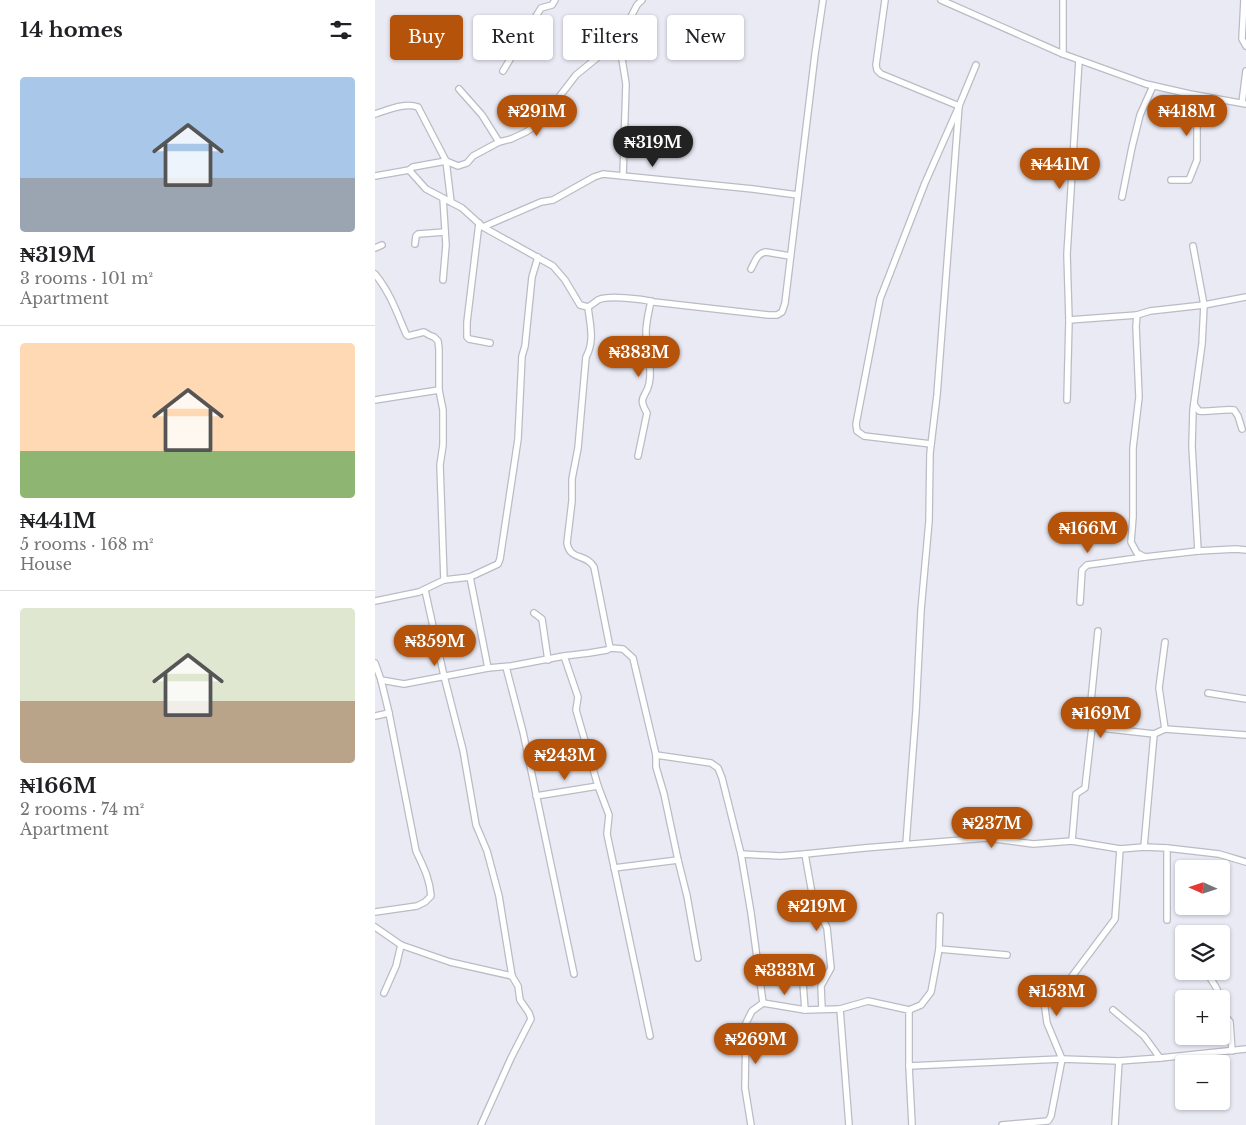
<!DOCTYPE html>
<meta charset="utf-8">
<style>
:root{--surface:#fff;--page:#f6f6f6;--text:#202124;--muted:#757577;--line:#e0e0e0;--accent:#b45309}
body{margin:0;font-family:"Libre Baskerville",serif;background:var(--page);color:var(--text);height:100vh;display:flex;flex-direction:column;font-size:19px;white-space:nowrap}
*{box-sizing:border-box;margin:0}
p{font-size:16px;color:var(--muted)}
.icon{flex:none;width:28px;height:28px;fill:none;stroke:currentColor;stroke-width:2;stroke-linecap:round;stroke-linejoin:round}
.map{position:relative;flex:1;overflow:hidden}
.panel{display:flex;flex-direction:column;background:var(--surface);width:375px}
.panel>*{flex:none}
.guide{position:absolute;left:15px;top:15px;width:475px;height:45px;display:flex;gap:10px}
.needle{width:32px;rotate:273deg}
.buttons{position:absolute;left:800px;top:860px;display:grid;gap:10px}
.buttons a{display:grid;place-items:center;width:55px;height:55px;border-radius:5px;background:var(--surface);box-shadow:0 1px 4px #0004;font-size:25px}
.price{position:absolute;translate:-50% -42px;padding:0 11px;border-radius:18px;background:var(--accent);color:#fff;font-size:16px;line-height:32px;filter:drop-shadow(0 1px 2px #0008)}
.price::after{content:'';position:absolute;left:50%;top:30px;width:15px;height:11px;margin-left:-8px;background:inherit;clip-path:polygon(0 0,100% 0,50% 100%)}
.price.current{background:#222;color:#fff}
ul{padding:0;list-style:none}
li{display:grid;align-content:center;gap:10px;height:265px;padding:0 20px}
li+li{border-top:1px solid var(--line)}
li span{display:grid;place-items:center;height:155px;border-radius:5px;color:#555}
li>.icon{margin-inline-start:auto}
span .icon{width:90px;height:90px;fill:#fffc;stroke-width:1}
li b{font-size:21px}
h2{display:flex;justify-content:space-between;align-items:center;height:60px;padding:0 20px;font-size:21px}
.chip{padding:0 18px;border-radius:5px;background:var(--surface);box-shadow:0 1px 4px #0004;font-size:18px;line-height:45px}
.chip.current{background:var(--accent);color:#fff}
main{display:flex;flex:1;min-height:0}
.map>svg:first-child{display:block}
</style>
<main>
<section class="panel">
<h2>14 homes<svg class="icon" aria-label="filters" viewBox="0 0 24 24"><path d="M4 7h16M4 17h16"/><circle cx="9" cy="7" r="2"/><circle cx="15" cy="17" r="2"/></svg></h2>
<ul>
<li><span style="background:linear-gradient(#a9c7e8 65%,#9aa5b1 0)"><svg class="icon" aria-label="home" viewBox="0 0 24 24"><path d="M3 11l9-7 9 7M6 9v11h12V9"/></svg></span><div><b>₦319M</b><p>3 rooms · 101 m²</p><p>Apartment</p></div></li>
<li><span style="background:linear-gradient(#ffd9b3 70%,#8fb573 0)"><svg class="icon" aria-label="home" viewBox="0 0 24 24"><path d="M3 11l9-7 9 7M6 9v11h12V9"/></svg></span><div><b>₦441M</b><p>5 rooms · 168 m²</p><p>House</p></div></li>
<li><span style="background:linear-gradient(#dfe7d0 60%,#b9a48a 0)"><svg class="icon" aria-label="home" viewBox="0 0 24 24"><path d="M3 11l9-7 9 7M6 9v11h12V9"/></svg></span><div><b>₦166M</b><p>2 rooms · 74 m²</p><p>Apartment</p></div></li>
</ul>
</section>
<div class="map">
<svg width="871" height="1125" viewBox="0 0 871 1125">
<rect width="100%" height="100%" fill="#e9eaf4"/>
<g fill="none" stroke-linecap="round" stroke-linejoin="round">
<g stroke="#babbc5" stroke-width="8">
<g id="minor">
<path d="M 510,0 L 501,65 L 502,70 L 506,74 L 584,106 L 562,395 L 555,453 L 554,521 L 546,610 L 541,711 L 531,844"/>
<path d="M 566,0 L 688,54 L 771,84 L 815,94 L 871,104"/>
<path d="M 869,0 L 867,39 L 871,46"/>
<path d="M 244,40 L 251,84 L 248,176 L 378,189 L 423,195"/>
<path d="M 688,54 L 688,0"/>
<path d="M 128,71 L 166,8 L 177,5 L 180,0"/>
<path d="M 84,89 L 107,115 L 124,142"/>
<path d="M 867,103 L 871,71"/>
<path d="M 0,114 C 13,110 30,102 43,107 L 71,161 L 76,202"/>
<path d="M 34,170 L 51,189 L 87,208 L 108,227 L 178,266 L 190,280 L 205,305 L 213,307"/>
<path d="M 0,176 L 34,170 L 38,167 L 71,161 L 83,166 L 92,163 L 98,156 L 124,142 L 136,139 L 151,132 L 157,128 L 171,114 L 201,75 L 244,40 L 262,5 L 267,0"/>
<path d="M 796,180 L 814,180 L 822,160 L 822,122 L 829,97"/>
<path d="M 747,197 L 757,147 L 765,115 L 778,86"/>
<path d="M 104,223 L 92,322 L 92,337 L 94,339 L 115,343"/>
<path d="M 108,227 L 166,202 L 178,200 L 219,177 L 228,174 L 248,176"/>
<path d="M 40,244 L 41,236 L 43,234 L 70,232"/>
<path d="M 818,246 L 829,305 L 827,344 L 818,410 L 817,446 L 823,551"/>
<path d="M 0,248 L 7,245"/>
<path d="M 376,269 C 380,262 382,253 391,252 L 415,256"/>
<path d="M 0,274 C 15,292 22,313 31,334 L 33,336 L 49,332 L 54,335 L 59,337 L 63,341 L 64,349 L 64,390 L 68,410 L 68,445 L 65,465 L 69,580"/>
<path d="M 68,280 L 71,245 L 68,198"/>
<path d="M 871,297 L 829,305 L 775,311 L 762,315 L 761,326 L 764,397 L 758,448 L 758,517 L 756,542 L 762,553 L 770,557 L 823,551 L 861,549 L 871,550"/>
<path d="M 694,320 L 692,254 L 704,60"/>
<path d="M 0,400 L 6,399 L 64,390"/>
<path d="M 692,400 L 694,320 L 762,315"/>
<path d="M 819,404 L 824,411 C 836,412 847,409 859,410 L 863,416 L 867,429"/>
<path d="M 556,444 L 489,436 L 482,431 L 481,424 L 505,299 L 550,183 L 584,106 L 601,65"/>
<path d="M 263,456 L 272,413 C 262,396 271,398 274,384 C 278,367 271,349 271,332 C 271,322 274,311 276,301"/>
<path d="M 95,577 L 123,564 L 125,559 L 143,439 L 147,356 L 150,346 L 157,277 L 163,257"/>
<path d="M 50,590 L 69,676 L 88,750 L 101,825 L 112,851 L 124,896 L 137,976 L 143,986 L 145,1000 L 154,1013 L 156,1019 L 136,1058 L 106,1125"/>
<path d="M 0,601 L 44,592 L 69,580 L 95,577 L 113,668"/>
<path d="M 705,602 L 707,570 L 712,565 L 770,557"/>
<path d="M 159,613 L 167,619 L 173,660"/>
<path d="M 235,648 L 219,567 C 211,553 195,561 192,543 L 197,501 L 197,479 L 203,448 L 211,357 C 220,341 215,325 213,307 C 217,305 220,302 223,300 C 233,295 267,299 279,302 L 393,315 L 402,315 L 407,312 L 410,303 L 440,54 L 448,0"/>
<path d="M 189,656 L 203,697 L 201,710 L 223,786 L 234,815 L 232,834 L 275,1036"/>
<path d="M 0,663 L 6,680 L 14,713 L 41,851 C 48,866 55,879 56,896 L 50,902 L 42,906 L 0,912"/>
<path d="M 131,667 L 148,732 L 199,974"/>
<path d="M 6,680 L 29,684 L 113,668 L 136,666 L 189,656 L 214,653 L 232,650 L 235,648 L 248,649 L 258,658 L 281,755 L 281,767 L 289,794 L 303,860 L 312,896 L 323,958"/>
<path d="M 833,693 L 871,699"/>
<path d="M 0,716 L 14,713"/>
<path d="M 717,727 L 779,734 L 790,729 L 784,688 L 790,642"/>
<path d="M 790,729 L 871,735"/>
<path d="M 281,755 L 336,763 L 343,768 L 347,778 L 366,854 L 376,913 L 388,1003"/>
<path d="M 161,796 L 223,786"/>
<path d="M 697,841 L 701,794 L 710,788 L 717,727 L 716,701 L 723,631"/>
<path d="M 769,847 L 779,734"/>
<path d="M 366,854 L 405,856 L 430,854 L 489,848 L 612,838 L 658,844 L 697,841 L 745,849 L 769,847 L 792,848 L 844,854 L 871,862"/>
<path d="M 430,854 L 438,899 L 452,928 L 456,968 L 446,986 L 447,1009"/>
<path d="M 239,868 L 303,860"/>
<path d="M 792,920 L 792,848"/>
<path d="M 0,927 L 26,945 L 75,962 L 137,976"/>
<path d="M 564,949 L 565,916"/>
<path d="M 805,953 L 809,953"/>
<path d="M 831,971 L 842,989 L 844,999"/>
<path d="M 428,983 L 430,1010 L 465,1009"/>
<path d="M 686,991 L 740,919 L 745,849"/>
<path d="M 9,993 L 21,966 L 26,945"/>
<path d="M 534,1010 L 546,1005 L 556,992 L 564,949 L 632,955"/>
<path d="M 738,1010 L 769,1036 L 785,1058"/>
<path d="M 846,1010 L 855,1022 L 857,1051"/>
<path d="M 534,1066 L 537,1125"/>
<path d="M 376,1125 L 370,1088 L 371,1023 L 377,1011 L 388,1003 L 430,1010"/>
<path d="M 474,1125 L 465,1009 L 493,1001 L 534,1010 L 534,1066 L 687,1059 L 744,1061 L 785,1058 L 871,1049"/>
<path d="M 627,1125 L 673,1121 L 676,1116 L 687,1059 L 672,1023 L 669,1001 L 659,995 L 655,987"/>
<path d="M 740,1125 L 744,1061"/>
</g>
</g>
<use href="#minor" stroke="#fff" stroke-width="5.5"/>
</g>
</svg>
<div class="buttons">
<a><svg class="needle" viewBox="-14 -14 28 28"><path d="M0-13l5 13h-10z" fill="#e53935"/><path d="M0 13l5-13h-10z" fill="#757577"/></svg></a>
<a><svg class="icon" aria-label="layers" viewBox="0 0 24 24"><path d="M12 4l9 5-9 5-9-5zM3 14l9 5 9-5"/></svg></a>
<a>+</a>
<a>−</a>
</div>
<b class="price" style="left:162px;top:137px">₦291M</b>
<b class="price" style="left:812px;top:137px">₦418M</b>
<b class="price current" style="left:278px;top:168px">₦319M</b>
<b class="price" style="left:685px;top:190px">₦441M</b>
<b class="price" style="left:264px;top:378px">₦383M</b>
<b class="price" style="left:713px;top:554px">₦166M</b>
<b class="price" style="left:60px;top:667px">₦359M</b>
<b class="price" style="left:726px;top:739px">₦169M</b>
<b class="price" style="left:190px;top:781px">₦243M</b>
<b class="price" style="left:617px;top:849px">₦237M</b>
<b class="price" style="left:442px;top:932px">₦219M</b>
<b class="price" style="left:410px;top:996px">₦333M</b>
<b class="price" style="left:682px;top:1017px">₦153M</b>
<b class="price" style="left:381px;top:1065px">₦269M</b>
<div class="guide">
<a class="chip current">Buy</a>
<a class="chip">Rent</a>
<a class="chip">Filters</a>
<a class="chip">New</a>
</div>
</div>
</main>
